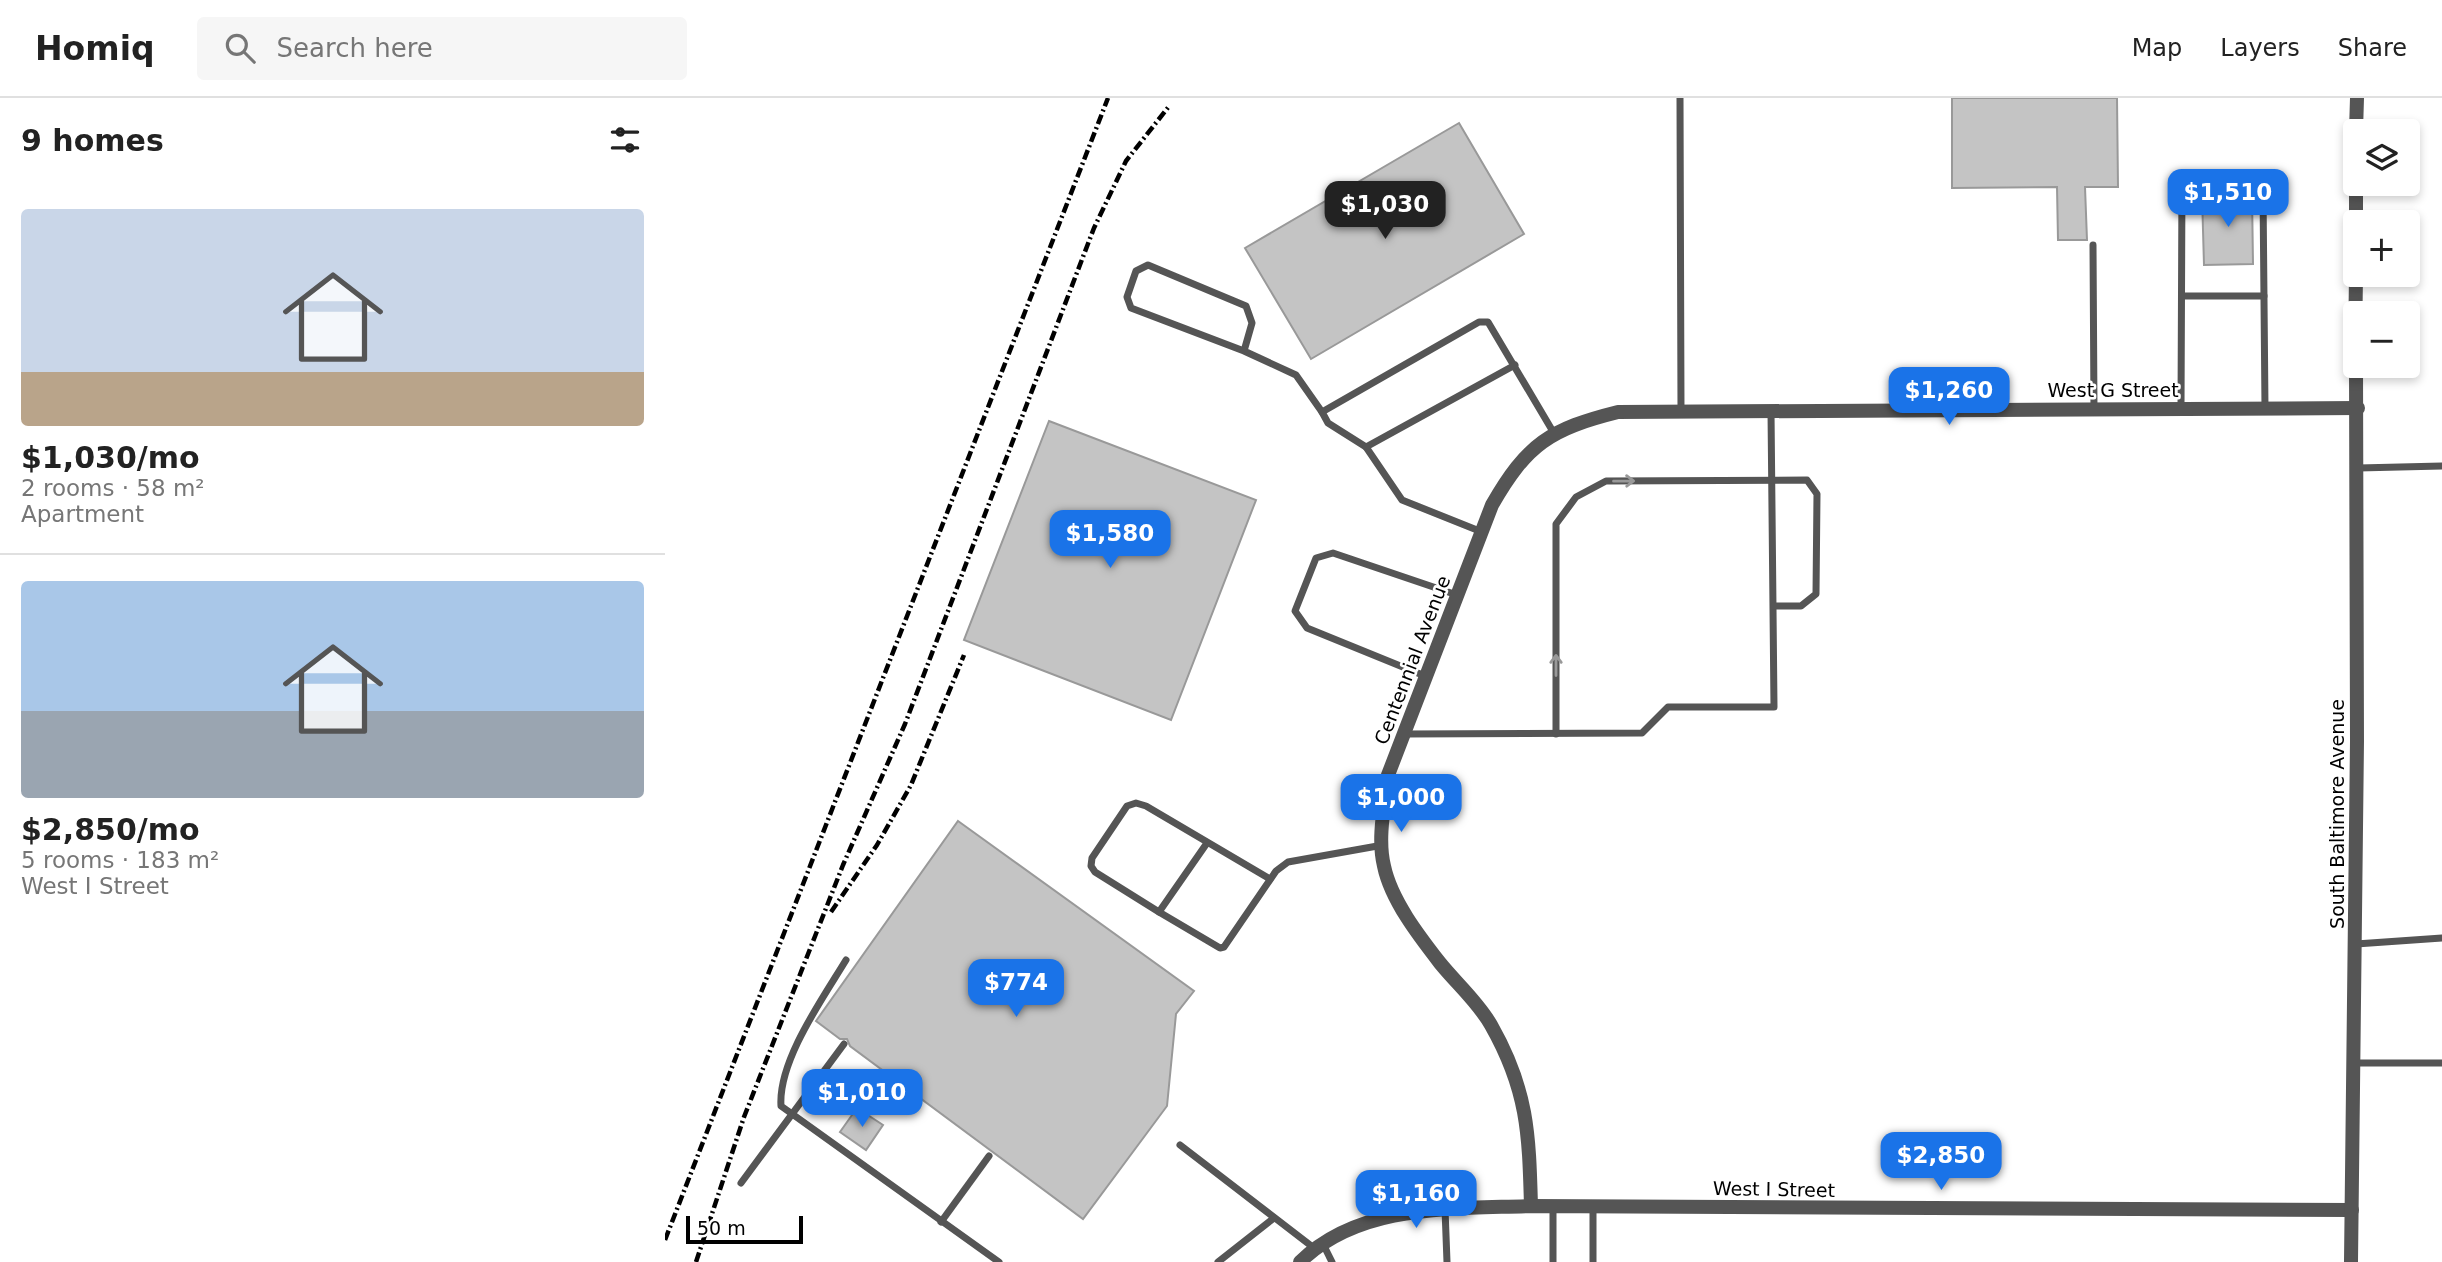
<!DOCTYPE html>
<meta charset="utf-8">
<style>
:root{--surface:#fff;--page:#f6f6f6;--text:#222;--muted:#767676;--line:#e0e0e0;--accent:#1a73e8}
body{margin:0;font-family:"DejaVu Sans",sans-serif;background:var(--page);color:var(--text);height:100vh;display:flex;flex-direction:column;font-size:26px;white-space:nowrap}
*{box-sizing:border-box;margin:0}
p{font-size:23px;color:var(--muted)}
.icon{flex:none;width:38px;height:38px;fill:none;stroke:currentColor;stroke-width:2;stroke-linecap:round;stroke-linejoin:round}
.map{position:relative;flex:1;overflow:hidden}
.drawer{display:flex;flex-direction:column;background:var(--surface);width:665px}
.drawer>*{flex:none}
.controls{position:absolute;left:1678px;top:21px;display:grid;gap:14px}
.controls a{display:grid;place-items:center;width:77px;height:77px;border-radius:7px;background:var(--surface);box-shadow:0 4px 10px #0003;font-size:35px}
.scale{position:absolute;left:21px;bottom:18px;width:117px;box-sizing:border-box;padding-left:7px;border:4px solid #000;border-top:0;font-size:19px;line-height:24px;white-space:nowrap;color:#000;-webkit-text-stroke:5px #fff;paint-order:stroke}
.price{position:absolute;translate:-50% -60px;padding:0 16px;border-radius:14px;background:var(--accent);color:#fff;font-size:23px;line-height:46px;filter:drop-shadow(0 2px 4px #0008)}
.price::after{content:'';position:absolute;left:50%;top:42px;width:21px;height:16px;margin-left:-10px;background:inherit;clip-path:polygon(0 0,100% 0,50% 100%)}
.price.current{background:#222;color:#fff}
ul{padding:0;list-style:none}
li{display:grid;align-content:center;gap:14px;height:371px;padding:0 21px}
li+li{border-top:2px solid var(--line)}
li span{display:grid;place-items:center;height:217px;border-radius:7px;color:#555}
li>.icon{margin-inline-start:auto}
span .icon{width:126px;height:126px;fill:#fffc;stroke-width:1}
li b{font-size:30px}
h2{display:flex;justify-content:space-between;align-items:center;height:84px;padding:0 21px;font-size:30px}
header{display:flex;align-items:center;gap:42px;box-sizing:border-box;height:98px;padding:0 35px;background:var(--surface);border-bottom:2px solid var(--line)}
header strong{font-size:33px}
nav{display:flex;gap:38px;margin-inline-start:auto;font-size:24px}
.search{width:490px;height:63px;background:var(--page);display:flex;align-items:center;gap:18px;box-sizing:border-box;padding:0 24px;border-radius:7px;color:var(--muted);font-size:26px}
main{display:flex;flex:1;min-height:0}
.map>svg:first-child{display:block}
</style>
<header>
<strong>Homiq</strong>
<div class="search"><svg class="icon" aria-label="search" viewBox="0 0 24 24"><circle cx="10" cy="10" r="6"/><path d="M15 15l6 6"/></svg>Search here</div>
<nav><a>Map</a><a>Layers</a><a>Share</a></nav>
</header>
<main>
<section class="drawer">
<h2>9 homes<svg class="icon" aria-label="filters" viewBox="0 0 24 24"><path d="M4 7h16M4 17h16"/><circle cx="9" cy="7" r="2"/><circle cx="15" cy="17" r="2"/></svg></h2>
<ul>
<li><span style="background:linear-gradient(#c9d6e8 75%,#b9a48a 0)"><svg class="icon" aria-label="home" viewBox="0 0 24 24"><path d="M3 11l9-7 9 7M6 9v11h12V9"/></svg></span><div><b>$1,030/mo</b><p>2 rooms · 58 m²</p><p>Apartment</p></div></li>
<li><span style="background:linear-gradient(#a9c7e8 60%,#9aa5b1 0)"><svg class="icon" aria-label="home" viewBox="0 0 24 24"><path d="M3 11l9-7 9 7M6 9v11h12V9"/></svg></span><div><b>$2,850/mo</b><p>5 rooms · 183 m²</p><p>West I Street</p></div></li>
</ul>
</section>
<div class="map">
<svg width="1777" height="1164" viewBox="0 0 1777 1164">
<rect width="100%" height="100%" fill="#fff"/>
<g fill="#c4c4c4" stroke="#999" stroke-width="2">
<path d="M 1287,0 L 1452,0 L 1453,89 L 1420,89 L 1422,142 L 1393,142 L 1392,89 L 1287,90 Z"/>
<path d="M 794,25 L 859,136 L 646,261 L 580,150 Z"/>
<path d="M 1587,96 L 1588,166 L 1539,167 L 1537,97 Z"/>
<path d="M 384,323 L 591,402 L 506,622 L 299,542 Z"/>
<path d="M 293,723 L 529,893 L 511,916 L 502,1008 L 418,1121 L 185,948 L 182,941 L 175,941 L 151,923 Z"/>
<path d="M 192,1010 L 218,1027 L 201,1052 L 175,1034 Z"/>
</g>
<g fill="none" stroke-linecap="round" stroke-linejoin="round">
<g stroke="#555" stroke-width="7">
<path d="M 1015,0 L 1016,313"/>
<path d="M 1428,147 L 1429,311"/>
<path d="M 1518,198 L 1599,198"/>
<path d="M 579,253 L 587,225 L 581,208 L 483,167 L 471,173 L 462,199 L 466,210 L 579,253 L 631,277 L 657,314 L 814,224 L 823,224 L 890,337"/>
<path d="M 1516,311 L 1517,82 L 1525,76 L 1585,75 L 1593,81 L 1598,93 L 1600,310"/>
<path d="M 657,314 L 663,325 L 701,349 L 850,267"/>
<path d="M 701,349 L 737,402 L 817,434"/>
<path d="M 1693,370 L 1777,368"/>
<path d="M 760,578 L 642,530 L 630,513 L 651,460 L 668,455 L 792,497"/>
<path d="M 739,636 L 977,635 L 1003,609 L 1109,609 L 1106,313"/>
<path d="M 891,636 L 891,426 L 911,399 L 941,383 L 1142,382 L 1152,396 L 1151,496 L 1136,508 L 1109,508"/>
<path d="M 542,745 L 494,814 L 555,850 L 559,849 L 611,773 L 623,764 L 718,747"/>
<path d="M 494,814 L 430,774 L 426,768 L 427,760 L 462,708 L 471,705 L 481,708 L 605,781"/>
<path d="M 1691,846 L 1777,840"/>
<path d="M 181,862 C 158,900 113,963 116,1008 L 334,1164"/>
<path d="M 1690,965 L 1777,965"/>
<path d="M 515,1047 L 649,1150"/>
<path d="M 76,1085 L 179,946"/>
<path d="M 888,1108 L 888,1164"/>
<path d="M 928,1109 L 928,1164"/>
<path d="M 780,1111 L 782,1164"/>
<path d="M 276,1124 L 324,1058"/>
<path d="M 658,1146 L 667,1164"/>
<path d="M 553,1164 L 609,1120"/>
</g>
<g stroke="#555" stroke-width="14">
<path d="M 866,1108 C 864,1036 863,992 826,927 C 813,904 792,886 775,865 C 754,838 726,802 719,768 C 712,740 720,705 723,677 L 827,407 C 862,346 885,331 953,314 L 1693,310"/>
<path d="M 635,1164 C 695,1105 788,1111 866,1108 L 1687,1112"/>
</g>
<g stroke="#555" stroke-width="14">
<path d="M 1691,33 L 1692,0"/>
<path d="M 1691,124 L 1691,86"/>
<path d="M 1690,250 L 1691,177"/>
<path d="M 1686,1164 L 1692,643 L 1691,268"/>
</g>
<g stroke="#000" stroke-width="4.5" stroke-dasharray="10 3.5 2 3.5" stroke-linecap="butt">
<path d="M 166,814 L 212,747 L 246,687 L 299,557"/>
<path d="M 0,1142 L 443,0"/>
<path d="M 31,1164 L 79,1019 L 178,767 L 240,626 L 429,130 L 461,63 L 505,7"/>
</g>
</g>
<defs><path id="oneway-shaft" d="M-6 0H5M1.5-3L5.5 0L1.5 3" fill="none" stroke-width="1.6" stroke-linecap="round" stroke-linejoin="round" transform="scale(1.75)"/></defs>
<g stroke="#999">
<use href="#oneway-shaft" transform="translate(959 383) rotate(-1)"/>
<use href="#oneway-shaft" transform="translate(891 567) rotate(-90)"/>
</g>
<g text-anchor="middle" stroke-width="5" stroke-linejoin="round" paint-order="stroke">
<g font-size="19" fill="#000" stroke="#fff">
<text x="1448" y="299">West G Street</text>
<text transform="translate(747 562) rotate(-69)" y="7">Centennial Avenue</text>
<text transform="translate(1672 716) rotate(-90)" y="7">South Baltimore Avenue</text>
<text transform="translate(1109 1091) rotate(1)" y="7">West I Street</text>
</g>
</g>
</svg>
<div class="controls">
<a><svg class="icon" aria-label="layers" viewBox="0 0 24 24"><path d="M12 4l9 5-9 5-9-5zM3 14l9 5 9-5"/></svg></a>
<a>+</a>
<a>−</a>
</div>
<div class="scale">50 m</div>
<b class="price" style="left:1563px;top:131px">$1,510</b>
<b class="price current" style="left:720px;top:143px">$1,030</b>
<b class="price" style="left:1284px;top:329px">$1,260</b>
<b class="price" style="left:445px;top:472px">$1,580</b>
<b class="price" style="left:736px;top:736px">$1,000</b>
<b class="price" style="left:351px;top:921px">$774</b>
<b class="price" style="left:197px;top:1031px">$1,010</b>
<b class="price" style="left:1276px;top:1094px">$2,850</b>
<b class="price" style="left:751px;top:1132px">$1,160</b>
</div>
</main>
